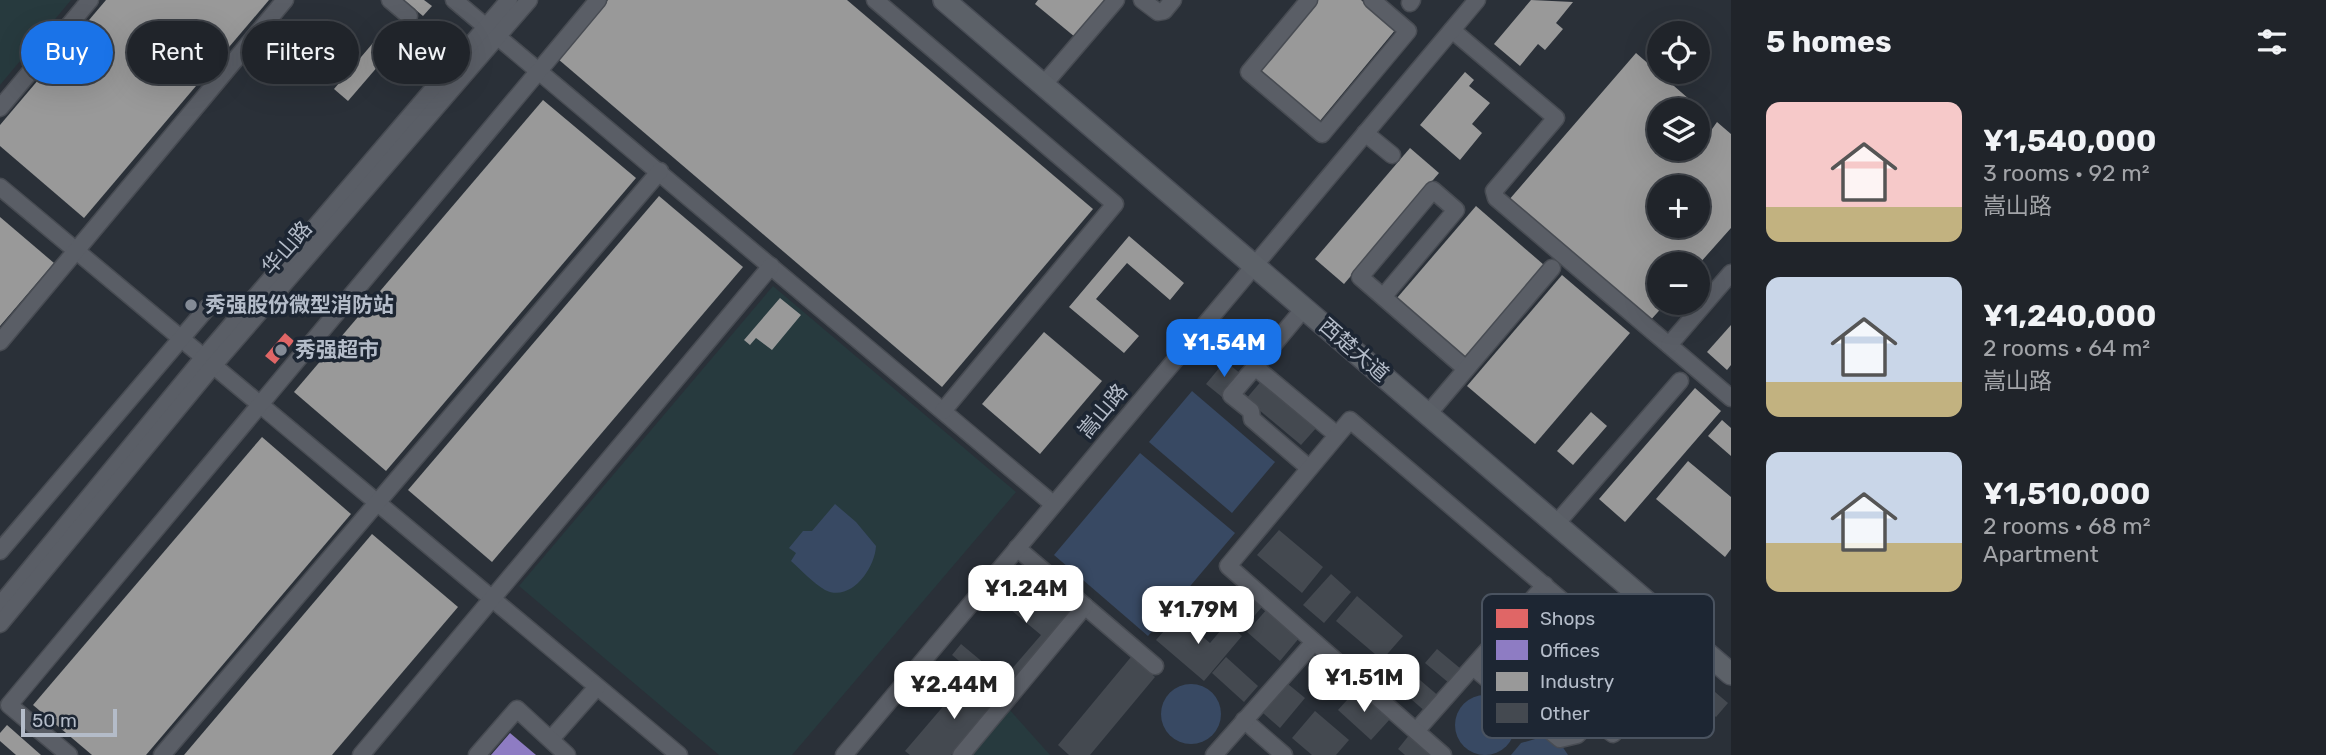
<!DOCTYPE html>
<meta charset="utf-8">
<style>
:root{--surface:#20242a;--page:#2d3036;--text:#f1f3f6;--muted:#a2a4a8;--line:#3d4147;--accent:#1a73e8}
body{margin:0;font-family:Rubik,"Noto Sans SC",sans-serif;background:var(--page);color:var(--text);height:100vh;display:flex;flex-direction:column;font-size:26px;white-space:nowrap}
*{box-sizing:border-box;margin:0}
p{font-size:23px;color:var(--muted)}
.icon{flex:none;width:38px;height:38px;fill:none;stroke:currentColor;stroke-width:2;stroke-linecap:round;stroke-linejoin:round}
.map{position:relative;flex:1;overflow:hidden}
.details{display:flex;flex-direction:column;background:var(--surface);width:595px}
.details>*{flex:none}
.banner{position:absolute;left:21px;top:21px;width:665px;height:63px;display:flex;gap:14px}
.fabs{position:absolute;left:1647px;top:21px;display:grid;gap:14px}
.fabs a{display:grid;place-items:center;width:63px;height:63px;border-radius:50%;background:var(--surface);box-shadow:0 7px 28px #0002,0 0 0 2px var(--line);font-size:35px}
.scale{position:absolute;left:21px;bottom:18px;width:96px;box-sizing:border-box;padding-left:7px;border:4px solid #b4bcc9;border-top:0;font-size:19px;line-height:24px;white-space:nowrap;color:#b4bcc9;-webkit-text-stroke:5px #1d2633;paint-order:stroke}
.price{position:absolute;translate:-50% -60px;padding:0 16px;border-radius:14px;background:#fff;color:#222;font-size:23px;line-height:46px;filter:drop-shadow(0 2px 4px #0008)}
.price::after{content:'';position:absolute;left:50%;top:42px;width:21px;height:16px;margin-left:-10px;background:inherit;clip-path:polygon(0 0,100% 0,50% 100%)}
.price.active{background:var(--accent);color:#fff}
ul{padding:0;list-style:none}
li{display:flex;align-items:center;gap:21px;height:175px;padding:0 35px}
li span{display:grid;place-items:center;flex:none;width:196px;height:140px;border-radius:14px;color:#555}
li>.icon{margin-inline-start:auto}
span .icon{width:84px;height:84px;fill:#fffc;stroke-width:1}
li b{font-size:30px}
h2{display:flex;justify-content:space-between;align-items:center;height:84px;padding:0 35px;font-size:30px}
.pill{padding:0 24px;border-radius:32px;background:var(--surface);box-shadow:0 7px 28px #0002,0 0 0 2px var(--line);font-size:24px;line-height:63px}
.pill.active{background:var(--accent);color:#fff}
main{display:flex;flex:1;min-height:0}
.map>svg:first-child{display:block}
</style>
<main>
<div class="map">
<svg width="1731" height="755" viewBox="0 0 1731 755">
<rect width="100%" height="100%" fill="#2a3038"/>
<g fill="#273a3e">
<path d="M 0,0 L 71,0 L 0,85 Z"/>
<path d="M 773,286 L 1016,492 L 792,755 L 719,755 L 519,586 Z"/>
<path d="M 1008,708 L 1050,755 L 968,755 Z"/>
</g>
<g fill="#384963">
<path d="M 1192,391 L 1275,462 L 1232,513 L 1149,442 Z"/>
<path d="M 1140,453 L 1235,533 L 1148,636 L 1054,555 Z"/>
<path d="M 835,504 L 856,522 L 876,546 C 875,568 851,603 825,590 C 813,583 801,570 791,561 L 796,553 L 789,548 L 803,531 L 812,531 Z"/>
<circle cx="1191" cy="714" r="30"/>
<circle cx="1485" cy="725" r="30"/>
<path d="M 1542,737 L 1562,746 L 1568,755 L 1511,755 L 1521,743 Z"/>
</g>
<path fill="#e06666" d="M 285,333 L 294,341 L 275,364 L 265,356 Z"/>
<path fill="#8e7cc3" d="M 510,733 L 536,755 L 491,755 Z"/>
<g fill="#999" fill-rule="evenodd">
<path d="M 106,0 L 269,0 L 84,218 L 0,146 L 0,125 Z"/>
<path d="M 404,0 L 424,0 L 432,6 L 423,16 Z"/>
<path d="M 608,0 L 847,0 L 1093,209 L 942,387 L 558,59 Z"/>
<path d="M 1038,0 L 1105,0 L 1075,37 L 1035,4 Z"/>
<path d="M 1315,0 L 1361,0 L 1396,29 L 1319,122 L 1257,70 Z"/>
<path d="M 1531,0 L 1573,2 L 1556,23 L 1563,29 L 1545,50 L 1538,44 L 1520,66 L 1494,44 Z"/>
<path d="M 389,24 L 404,36 L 348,101 L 334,89 Z"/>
<path d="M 1636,53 L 1689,99 L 1680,110 L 1659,110 L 1659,149 L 1698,149 L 1717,122 L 1731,134 L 1731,228 L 1699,264 L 1659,264 L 1659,303 L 1666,303 L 1648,323 L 1508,201 ZM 1659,187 L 1698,187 L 1698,226 L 1659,226 Z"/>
<path d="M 1465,72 L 1474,80 L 1469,86 L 1490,103 L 1472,124 L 1482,133 L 1460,160 L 1420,125 Z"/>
<path d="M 543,100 L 636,178 L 386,471 L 294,392 Z"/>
<path d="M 1410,148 L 1439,173 L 1344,284 L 1315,259 Z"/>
<path d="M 659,196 L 743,267 L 492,562 L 408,490 Z"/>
<path d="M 1476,206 L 1544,265 L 1465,357 L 1397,298 Z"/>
<path d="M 0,217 L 54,263 L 0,326 Z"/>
<path d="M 1129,236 L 1184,283 L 1170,300 L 1127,263 L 1096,299 L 1139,336 L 1124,353 L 1069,307 Z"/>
<path d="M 1562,275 L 1630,333 L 1535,444 L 1467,386 Z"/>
<path d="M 780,298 L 801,315 L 772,350 L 756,338 L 750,345 L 744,340 Z"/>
<path d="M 1731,325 L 1731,365 L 1727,370 L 1707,352 Z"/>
<path d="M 1044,332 L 1102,381 L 1040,454 L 982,404 Z"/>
<path d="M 1695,388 L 1721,411 L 1625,522 L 1599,499 Z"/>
<path d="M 1591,412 L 1607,426 L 1573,465 L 1557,451 Z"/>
<path d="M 1722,420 L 1731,428 L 1731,456 L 1708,436 Z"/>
<path d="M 262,437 L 351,514 L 146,755 L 92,755 L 33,705 Z"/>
<path d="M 1688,461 L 1731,497 L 1731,549 L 1725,557 L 1656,499 Z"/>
<path d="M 372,534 L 458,607 L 332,755 L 184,755 Z"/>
<path d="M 7,725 L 41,755 L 16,755 L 0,741 L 0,733 Z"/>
</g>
<g fill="#444950">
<path d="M 1225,361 L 1241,374 L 1222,397 L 1206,384 Z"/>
<path d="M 1263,379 L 1318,426 L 1301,445 L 1246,399 Z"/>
<path d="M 1279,530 L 1323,567 L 1302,593 L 1257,555 Z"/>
<path d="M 1030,564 L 1080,606 L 1003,698 L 952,655 L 961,644 L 1003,679 L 1041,635 L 999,600 Z"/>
<path d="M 1331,574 L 1351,592 L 1324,623 L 1303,605 Z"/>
<path d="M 1249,595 L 1262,607 L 1242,630 L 1234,623 L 1240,616 L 1235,612 Z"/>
<path d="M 1357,596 L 1403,636 L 1382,660 L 1336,621 Z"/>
<path d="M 1267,609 L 1300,637 L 1280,661 L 1247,632 Z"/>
<path d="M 1178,615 L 1210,643 L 1227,623 L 1242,636 L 1204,681 L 1156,640 Z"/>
<path d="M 1437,649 L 1461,669 L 1449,683 L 1425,663 Z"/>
<path d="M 1131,657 L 1155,677 L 1090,755 L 1069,755 L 1058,745 Z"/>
<path d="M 1226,657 L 1258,686 L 1244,702 L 1212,673 Z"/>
<path d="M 1323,658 L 1348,679 L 1336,693 L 1311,672 Z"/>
<path d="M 1400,663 L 1441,698 L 1427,713 L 1387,678 Z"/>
<path d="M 970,675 L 998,699 L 951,755 L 910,755 L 905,751 Z"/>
<path d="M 1288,684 L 1305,698 L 1280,728 L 1263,713 Z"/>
<path d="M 1708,686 L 1728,703 L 1716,717 L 1696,700 Z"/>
<path d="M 1357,689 L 1391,718 L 1371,740 L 1338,710 Z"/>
<path d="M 1315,711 L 1349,740 L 1336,755 L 1312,755 L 1292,738 Z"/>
<path d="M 1410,734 L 1434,755 L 1405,755 L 1398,749 Z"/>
</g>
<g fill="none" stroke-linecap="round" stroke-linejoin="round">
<g stroke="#484c53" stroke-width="19">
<g id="minor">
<path d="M 390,0 L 409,16"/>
<path d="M 454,0 L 1053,504"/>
<path d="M 875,0 L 1115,204 L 943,411"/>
<path d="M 1142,0 L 1158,12 L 1164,11 L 1173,0"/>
<path d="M 1309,0 L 1249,72 L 1322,134 L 1408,31 L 1372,0"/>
<path d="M 1410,3 L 1412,0"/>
<path d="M 1452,30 L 1556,118 L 1494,191 L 1496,198 L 1731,398"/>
<path d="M 1044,84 L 1116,0"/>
<path d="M 0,108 L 90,0"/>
<path d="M 1365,133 L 1392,155"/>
<path d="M 0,187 L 679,755"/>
<path d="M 1383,297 L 1456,210 L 1433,190 L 1360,277 L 1466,369"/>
<path d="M 1305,307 L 1255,367 L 1337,435"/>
<path d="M 0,342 L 285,0"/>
<path d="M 1669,345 L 1731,273"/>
<path d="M 1255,367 L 1231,395 L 1251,411 L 1252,419 L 1309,468"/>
<path d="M 1428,414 L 1552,268"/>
<path d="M 1556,524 L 1680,381"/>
<path d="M 1017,548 L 1155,666"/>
<path d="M 0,551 L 208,307"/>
<path d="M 0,605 L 203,358 L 509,0"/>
<path d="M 0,624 L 213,366 L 529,0"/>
<path d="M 1473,667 L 1560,739 L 1577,735 L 1593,719"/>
<path d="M 1244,720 L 1284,755"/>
<path d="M 1416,731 L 1545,585"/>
<path d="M 551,739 L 597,687"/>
<path d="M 69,755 L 9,705 L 598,0"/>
<path d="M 162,755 L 660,171"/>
<path d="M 361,755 L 771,266"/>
<path d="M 477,755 L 517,709 L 567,755"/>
<path d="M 844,755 L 1477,0"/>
<path d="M 961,755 L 1085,606"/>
<path d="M 1214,755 L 1314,642"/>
<path d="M 1443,755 L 1228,566 L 1350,420 L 1640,667 L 1659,682 L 1613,734 L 1593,719 L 1676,627"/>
</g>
</g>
<g stroke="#484c55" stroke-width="24">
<path id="major" d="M 944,0 L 1731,674"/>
</g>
<use href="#minor" stroke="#5a5e66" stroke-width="16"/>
<use href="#major" stroke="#5c6168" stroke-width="21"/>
</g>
<g fill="#848b96" stroke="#1d2633" stroke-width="2.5">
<circle cx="191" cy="305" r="7"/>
<circle cx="281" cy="350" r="7"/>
</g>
<g text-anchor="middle" stroke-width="7" stroke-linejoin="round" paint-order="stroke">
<g font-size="21" fill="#b4bcc9" stroke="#1d2633">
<text transform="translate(287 248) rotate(-49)" y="7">华山路</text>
<text transform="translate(1354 350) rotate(41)" y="7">西楚大道</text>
<text transform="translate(1103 411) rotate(-50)" y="7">嵩山路</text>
</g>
<g font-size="21" font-weight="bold" fill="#b4bcc9" stroke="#1d2633" text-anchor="start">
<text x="205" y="312">秀强股份微型消防站</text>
<text x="295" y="357">秀强超市</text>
</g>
</g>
<rect x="1482" y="594" width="232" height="144" rx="10" fill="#1d2633" stroke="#4a5360" stroke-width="2"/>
<rect x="1496" y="609" width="32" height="19" fill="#e06666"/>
<rect x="1496" y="640" width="32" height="20" fill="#8e7cc3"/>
<rect x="1496" y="672" width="32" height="19" fill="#999"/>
<rect x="1496" y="703" width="32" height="20" fill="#444950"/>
<g font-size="19" fill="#b4bcc9">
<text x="1540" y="625">Shops</text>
<text x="1540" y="657">Offices</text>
<text x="1540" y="688">Industry</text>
<text x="1540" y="720">Other</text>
</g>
</svg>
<div class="fabs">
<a><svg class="icon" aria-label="locate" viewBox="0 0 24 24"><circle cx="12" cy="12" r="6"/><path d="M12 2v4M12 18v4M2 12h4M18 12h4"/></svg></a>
<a><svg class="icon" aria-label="layers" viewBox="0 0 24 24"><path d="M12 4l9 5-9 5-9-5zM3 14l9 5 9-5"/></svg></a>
<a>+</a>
<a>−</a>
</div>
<div class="scale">50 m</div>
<b class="price active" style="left:1224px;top:379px">¥1.54M</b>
<b class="price" style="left:1026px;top:625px">¥1.24M</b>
<b class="price" style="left:1198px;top:646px">¥1.79M</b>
<b class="price" style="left:1364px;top:714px">¥1.51M</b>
<b class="price" style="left:954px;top:721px">¥2.44M</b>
<div class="banner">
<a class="pill active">Buy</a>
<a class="pill">Rent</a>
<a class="pill">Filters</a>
<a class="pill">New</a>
</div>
</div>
<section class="details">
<h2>5 homes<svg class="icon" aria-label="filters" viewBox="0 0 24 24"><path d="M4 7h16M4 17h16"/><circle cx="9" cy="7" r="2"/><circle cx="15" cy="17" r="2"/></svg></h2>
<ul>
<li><span style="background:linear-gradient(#f6c9c9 75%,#c2b280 0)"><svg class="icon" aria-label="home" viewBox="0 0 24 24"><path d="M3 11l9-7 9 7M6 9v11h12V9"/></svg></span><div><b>¥1,540,000</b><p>3 rooms · 92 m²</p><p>嵩山路</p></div></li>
<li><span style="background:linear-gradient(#c9d6e8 75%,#c2b280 0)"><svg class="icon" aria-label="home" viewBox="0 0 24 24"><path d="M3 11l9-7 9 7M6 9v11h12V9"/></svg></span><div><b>¥1,240,000</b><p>2 rooms · 64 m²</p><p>嵩山路</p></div></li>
<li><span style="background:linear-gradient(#c9d6e8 65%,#c2b280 0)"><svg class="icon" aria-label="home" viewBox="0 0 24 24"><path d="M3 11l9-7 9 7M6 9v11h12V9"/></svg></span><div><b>¥1,510,000</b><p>2 rooms · 68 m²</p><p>Apartment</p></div></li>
</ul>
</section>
</main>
